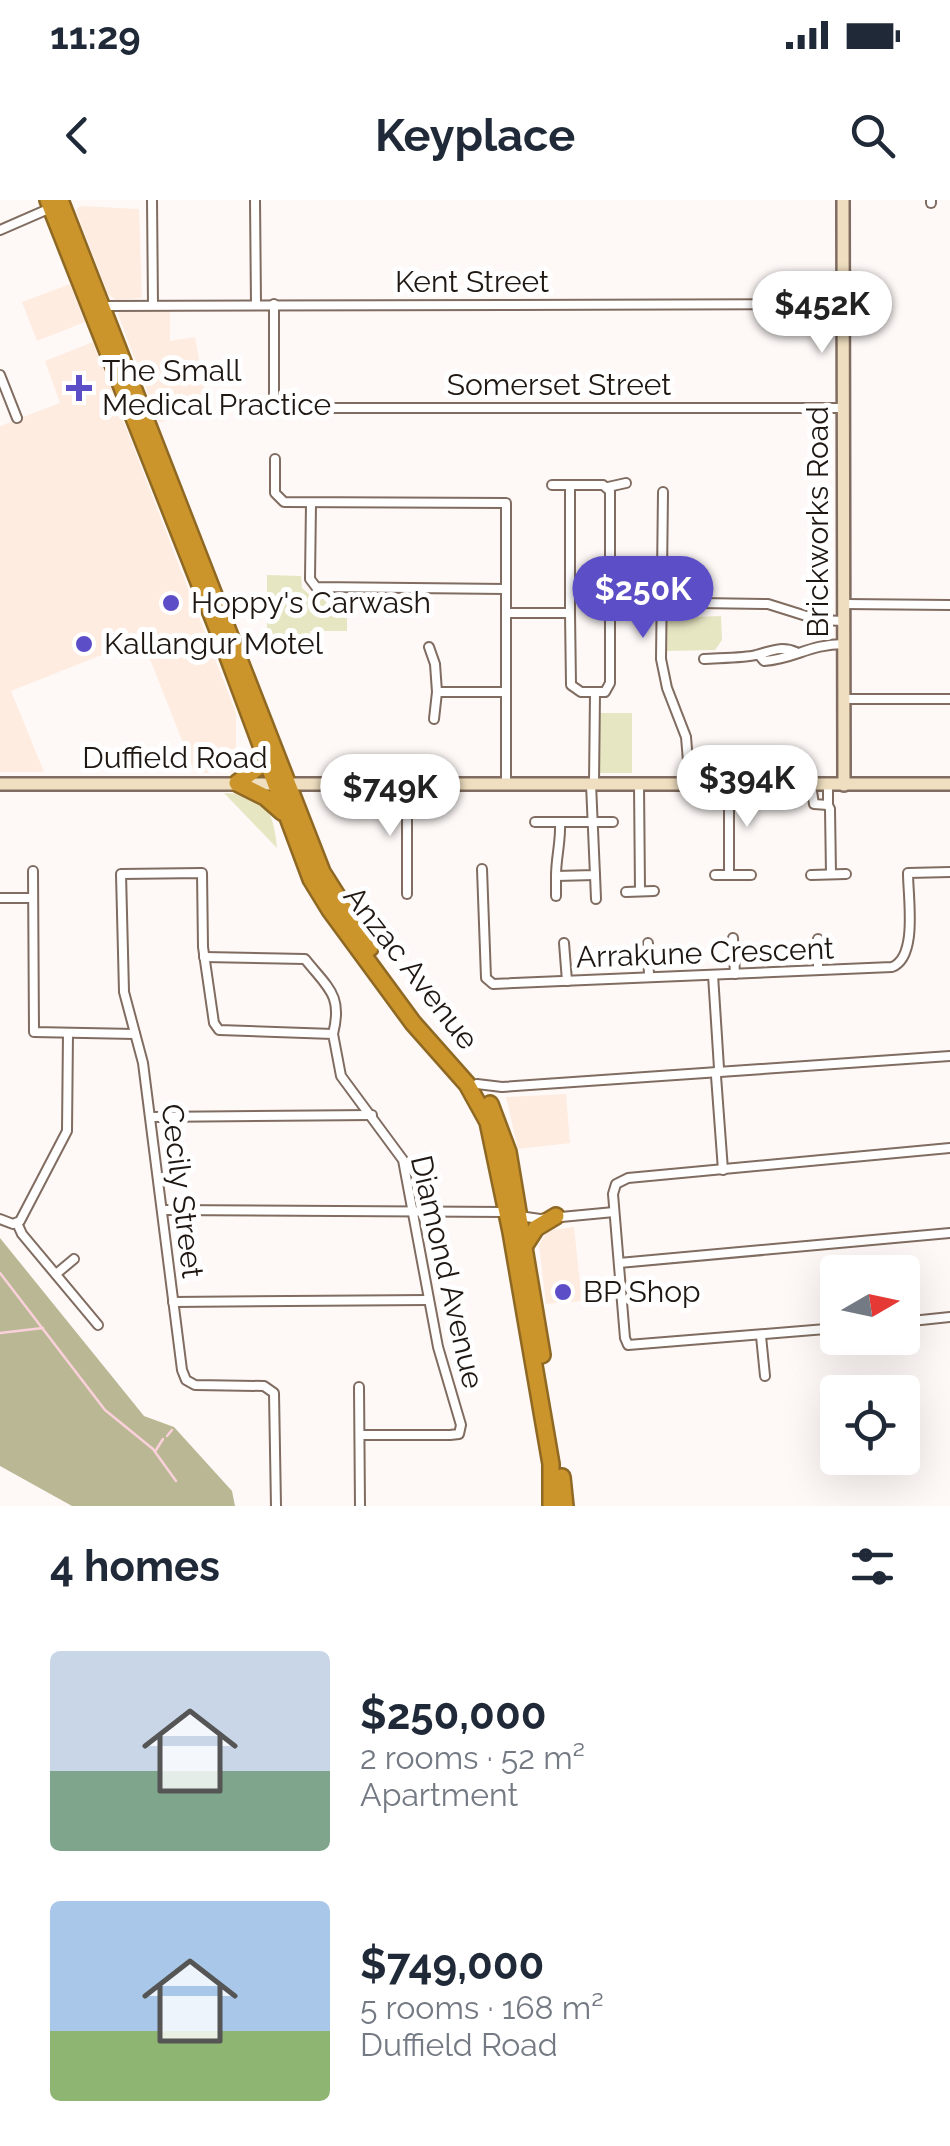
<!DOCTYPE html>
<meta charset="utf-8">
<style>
:root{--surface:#fff;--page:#f6f6f7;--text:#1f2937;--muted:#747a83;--accent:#5c4ec7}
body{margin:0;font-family:Raleway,sans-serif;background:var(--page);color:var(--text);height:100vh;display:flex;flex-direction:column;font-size:38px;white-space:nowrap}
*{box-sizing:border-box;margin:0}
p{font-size:32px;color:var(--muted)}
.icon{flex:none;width:55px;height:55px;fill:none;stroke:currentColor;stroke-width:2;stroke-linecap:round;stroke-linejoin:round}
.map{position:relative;height:1306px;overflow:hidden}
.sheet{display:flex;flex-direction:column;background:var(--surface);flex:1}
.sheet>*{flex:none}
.needle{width:65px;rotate:81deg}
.tools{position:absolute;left:820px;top:1055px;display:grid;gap:20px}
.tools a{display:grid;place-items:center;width:100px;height:100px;border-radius:10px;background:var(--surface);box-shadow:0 10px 40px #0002;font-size:50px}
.price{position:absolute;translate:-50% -85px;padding:0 22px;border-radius:35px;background:#fff;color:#222;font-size:32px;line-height:65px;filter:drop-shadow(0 2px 5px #0008)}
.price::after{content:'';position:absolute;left:50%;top:60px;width:30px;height:22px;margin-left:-15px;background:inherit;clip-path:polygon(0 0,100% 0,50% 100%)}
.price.on{background:var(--accent);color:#fff}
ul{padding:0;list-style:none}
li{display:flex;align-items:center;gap:30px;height:250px;padding:0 50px}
li span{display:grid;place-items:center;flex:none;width:280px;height:200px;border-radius:10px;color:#555}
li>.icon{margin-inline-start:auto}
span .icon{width:120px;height:120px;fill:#fffc;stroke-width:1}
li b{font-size:42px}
h2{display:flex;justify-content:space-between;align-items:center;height:120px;padding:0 50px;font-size:42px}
.status{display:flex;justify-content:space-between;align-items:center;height:70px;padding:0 50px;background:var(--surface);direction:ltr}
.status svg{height:28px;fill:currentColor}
header{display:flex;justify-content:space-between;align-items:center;height:130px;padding:0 50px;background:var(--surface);font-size:45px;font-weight:700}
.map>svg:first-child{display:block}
</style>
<div class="status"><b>11:29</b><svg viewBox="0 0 49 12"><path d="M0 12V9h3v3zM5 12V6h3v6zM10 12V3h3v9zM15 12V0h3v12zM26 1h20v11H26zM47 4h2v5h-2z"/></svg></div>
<header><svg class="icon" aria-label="back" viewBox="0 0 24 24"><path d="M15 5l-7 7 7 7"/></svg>Keyplace<svg class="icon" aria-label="search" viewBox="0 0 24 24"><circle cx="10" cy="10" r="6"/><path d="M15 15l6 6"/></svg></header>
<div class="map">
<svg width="950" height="1306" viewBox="0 0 950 1306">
<rect width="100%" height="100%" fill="#fef9f7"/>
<g fill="#feece1">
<path d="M 80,6 L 139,9 L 142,98 L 116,100 L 108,94 L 76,11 Z"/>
<path d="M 70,84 L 85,122 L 37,141 L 22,102 Z"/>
<path d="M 121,110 L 170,110 L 170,141 L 195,137 L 207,204 L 159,223 L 118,114 Z"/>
<path d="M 93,142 L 236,513 L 236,572 L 195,573 L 142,439 L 11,491 L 44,572 L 0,572 L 0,226 L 60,203 L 45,161 Z"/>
<path d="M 566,894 L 570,943 L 518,949 L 506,897 Z"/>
<path d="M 574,1027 L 582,1101 L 546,1104 L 539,1045 L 548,1031 Z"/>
</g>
<g fill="#e7e6c3">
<path d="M 267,375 L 301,376 L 302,388 L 311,396 L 347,396 L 347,431 L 310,431 L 310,443 L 267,443 Z"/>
<path d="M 666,391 L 694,391 L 695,417 L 721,416 L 722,440 L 715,450 L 666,451 Z"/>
<rect x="600" y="513" width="32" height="60"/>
<path d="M 224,593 C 266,594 273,610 277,648 Z"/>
</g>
<path fill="#bab894" d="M 0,1038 L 144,1216 L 174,1227 L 232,1291 L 235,1306 L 72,1306 L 0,1266 Z"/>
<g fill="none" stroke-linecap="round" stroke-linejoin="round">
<g stroke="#fad0da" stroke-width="2.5">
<path d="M 0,1073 L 105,1210 L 153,1249 L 176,1281"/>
<path d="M 0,1133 L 43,1128"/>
<path d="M 167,1236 L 172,1230"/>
<path d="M 156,1250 L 163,1239"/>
</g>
<g stroke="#806c60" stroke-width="12">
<g id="street">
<path d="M 152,0 L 153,105"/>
<path d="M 255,0 L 256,105"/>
<path d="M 931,3 L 931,0"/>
<path d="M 0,30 L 53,7"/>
<path d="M 274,104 L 274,208 L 843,208"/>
<path d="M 103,106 L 843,104"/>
<path d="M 0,175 L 17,218"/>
<path d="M 275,259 L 275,293 L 284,302 L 506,303 L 506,584"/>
<path d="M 552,285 L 603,285 L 610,291 L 610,483 L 605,492 L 581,492 L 571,485 L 570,413"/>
<path d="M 608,287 L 626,283"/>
<path d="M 663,292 L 661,459 L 667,488 L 686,537 L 690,585"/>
<path d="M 311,303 L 310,379 L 316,387 L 506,389"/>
<path d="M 699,403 L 768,404 L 819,420 L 844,421"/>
<path d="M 844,404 L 950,405"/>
<path d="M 507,413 L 570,413 L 570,285"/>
<path d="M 429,447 L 435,464 L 437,492 L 506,492"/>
<path d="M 759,455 L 764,461 C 795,459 809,444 844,444"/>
<path d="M 704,459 C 717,458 745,458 756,455 C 769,452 781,445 796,452"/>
<path d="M 844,499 L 950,499"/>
<path d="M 434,519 L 437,492"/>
<path d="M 591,584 L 595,675 L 556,676 C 556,657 561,642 560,622 L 613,622"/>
<path d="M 594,584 L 595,493"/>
<path d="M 639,584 L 640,691"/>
<path d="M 811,585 L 814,604 L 828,605 L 830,609 L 831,674"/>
<path d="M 828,605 L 828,585"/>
<path d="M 535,622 L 560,622"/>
<path d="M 482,669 L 486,778 L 493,784 L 892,767 C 918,757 908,698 908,673 L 950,672"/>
<path d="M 33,671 L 34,832 L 135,834"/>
<path d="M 595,675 L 596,699"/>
<path d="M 715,675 L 751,675"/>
<path d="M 729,675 L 729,585"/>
<path d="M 811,675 L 846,674"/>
<path d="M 626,692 L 654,691"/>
<path d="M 407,694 L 407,584"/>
<path d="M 556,696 L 556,676"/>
<path d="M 0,698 L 33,698"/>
<path d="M 733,738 L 735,774"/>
<path d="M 818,739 L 818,770"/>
<path d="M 564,743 L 567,781"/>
<path d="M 648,743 L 649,776"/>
<path d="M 204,757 L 305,759 C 328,788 343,795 333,834"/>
<path d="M 713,775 L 719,868 L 716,876 L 723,970"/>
<path d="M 477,884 L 502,887 L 950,856"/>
<path d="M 151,917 L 372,915"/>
<path d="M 162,1010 L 506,1012"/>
<path d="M 519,1016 L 540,1019 L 614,1012"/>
<path d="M 0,1019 L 13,1024 L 20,1021 L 67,931 L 68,833"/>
<path d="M 17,1023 L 22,1034 L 98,1125"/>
<path d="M 619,1063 L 950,1033"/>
<path d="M 56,1074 L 74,1059"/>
<path d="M 173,1102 L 428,1100"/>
<path d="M 902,1122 L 950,1117"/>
<path d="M 838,1128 L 628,1145 L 625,1138 L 613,994 L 616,984 L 628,978 L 950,948"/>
<path d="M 761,1136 L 765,1176"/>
<path d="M 359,1187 L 360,1306"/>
<path d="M 276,1306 L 274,1193 L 264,1186 L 195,1185 L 186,1180 L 182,1170 L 143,863 L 124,792 L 121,674 L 202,673 L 203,747 L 214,823 L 219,830 L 333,834 L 341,876 L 403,960 L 438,1147 L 461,1225 L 459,1234 L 450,1235 L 360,1235"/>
</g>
</g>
<g stroke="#806c60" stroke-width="16">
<g id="secondary">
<path d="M 843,0 L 844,585"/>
<path d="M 0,584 L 950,584"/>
</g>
</g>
<g stroke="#8f6923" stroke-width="20">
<g id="highway">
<path d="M 48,0 L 221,438 L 311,679 L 330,710 L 413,823 L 467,884 L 488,922 L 511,1032 L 551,1264 L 551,1306"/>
<path d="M 60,0 L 322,672 L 370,748"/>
<path d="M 263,555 L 257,568 L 237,583 L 265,597 L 282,612"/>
<path d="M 490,904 L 508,952 L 542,1155"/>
<path d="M 525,1045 L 536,1028 L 556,1016"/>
<path d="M 562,1277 L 565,1306"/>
</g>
</g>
<use href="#street" stroke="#fff" stroke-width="8"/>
<use href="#secondary" stroke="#efdfc0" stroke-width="11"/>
<use href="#highway" stroke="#cb952c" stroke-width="15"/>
</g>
<g fill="#5c4ec7" stroke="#fff" stroke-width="4">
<path d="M74 173h10v10h10v10h-10v10h-10v-10h-10v-10h10z"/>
<circle cx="171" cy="403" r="10"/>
<circle cx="84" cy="444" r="10"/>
<circle cx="563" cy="1092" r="10"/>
</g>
<g text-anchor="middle" stroke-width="10" stroke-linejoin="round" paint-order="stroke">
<g font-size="30" fill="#1f1712" stroke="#fff">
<text x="472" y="92">Kent Street</text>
<text x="559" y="195">Somerset Street</text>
<text transform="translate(818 322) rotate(-90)" y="10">Brickworks Road</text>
<text x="175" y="568">Duffield Road</text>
<text transform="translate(705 753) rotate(-2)" y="10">Arrakune Crescent</text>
<text transform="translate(411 768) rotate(52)" y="10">Anzac Avenue</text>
<text transform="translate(182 991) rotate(83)" y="10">Cecily Street</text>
<text transform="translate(447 1072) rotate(77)" y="10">Diamond Avenue</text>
</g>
<g font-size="30" fill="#1f1712" stroke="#fff" text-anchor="start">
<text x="102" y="181">The Small<tspan x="102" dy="34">Medical Practice</tspan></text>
<text x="191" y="413">Hoppy's Carwash</text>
<text x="104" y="454">Kallangur Motel</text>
<text x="583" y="1102">BP Shop</text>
</g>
</g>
</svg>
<div class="tools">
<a><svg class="needle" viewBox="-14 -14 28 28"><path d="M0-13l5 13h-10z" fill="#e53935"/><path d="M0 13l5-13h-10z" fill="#747a83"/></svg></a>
<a><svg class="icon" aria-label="locate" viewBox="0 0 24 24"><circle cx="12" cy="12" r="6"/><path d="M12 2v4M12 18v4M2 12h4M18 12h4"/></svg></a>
</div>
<b class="price" style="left:822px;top:156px">$452K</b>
<b class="price on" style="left:643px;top:441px">$250K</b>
<b class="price" style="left:747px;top:630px">$394K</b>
<b class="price" style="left:390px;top:639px">$749K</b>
</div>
<section class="sheet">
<h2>4 homes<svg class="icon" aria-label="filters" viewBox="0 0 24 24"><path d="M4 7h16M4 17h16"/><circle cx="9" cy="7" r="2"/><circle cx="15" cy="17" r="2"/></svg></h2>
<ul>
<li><span style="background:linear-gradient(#c9d6e8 60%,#7fa58c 0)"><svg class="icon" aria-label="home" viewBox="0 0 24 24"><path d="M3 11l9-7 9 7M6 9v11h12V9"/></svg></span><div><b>$250,000</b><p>2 rooms · 52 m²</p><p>Apartment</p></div></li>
<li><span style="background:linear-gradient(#a9c7e8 65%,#8fb573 0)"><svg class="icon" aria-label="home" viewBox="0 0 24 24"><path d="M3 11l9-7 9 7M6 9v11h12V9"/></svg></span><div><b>$749,000</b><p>5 rooms · 168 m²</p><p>Duffield Road</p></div></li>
</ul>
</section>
